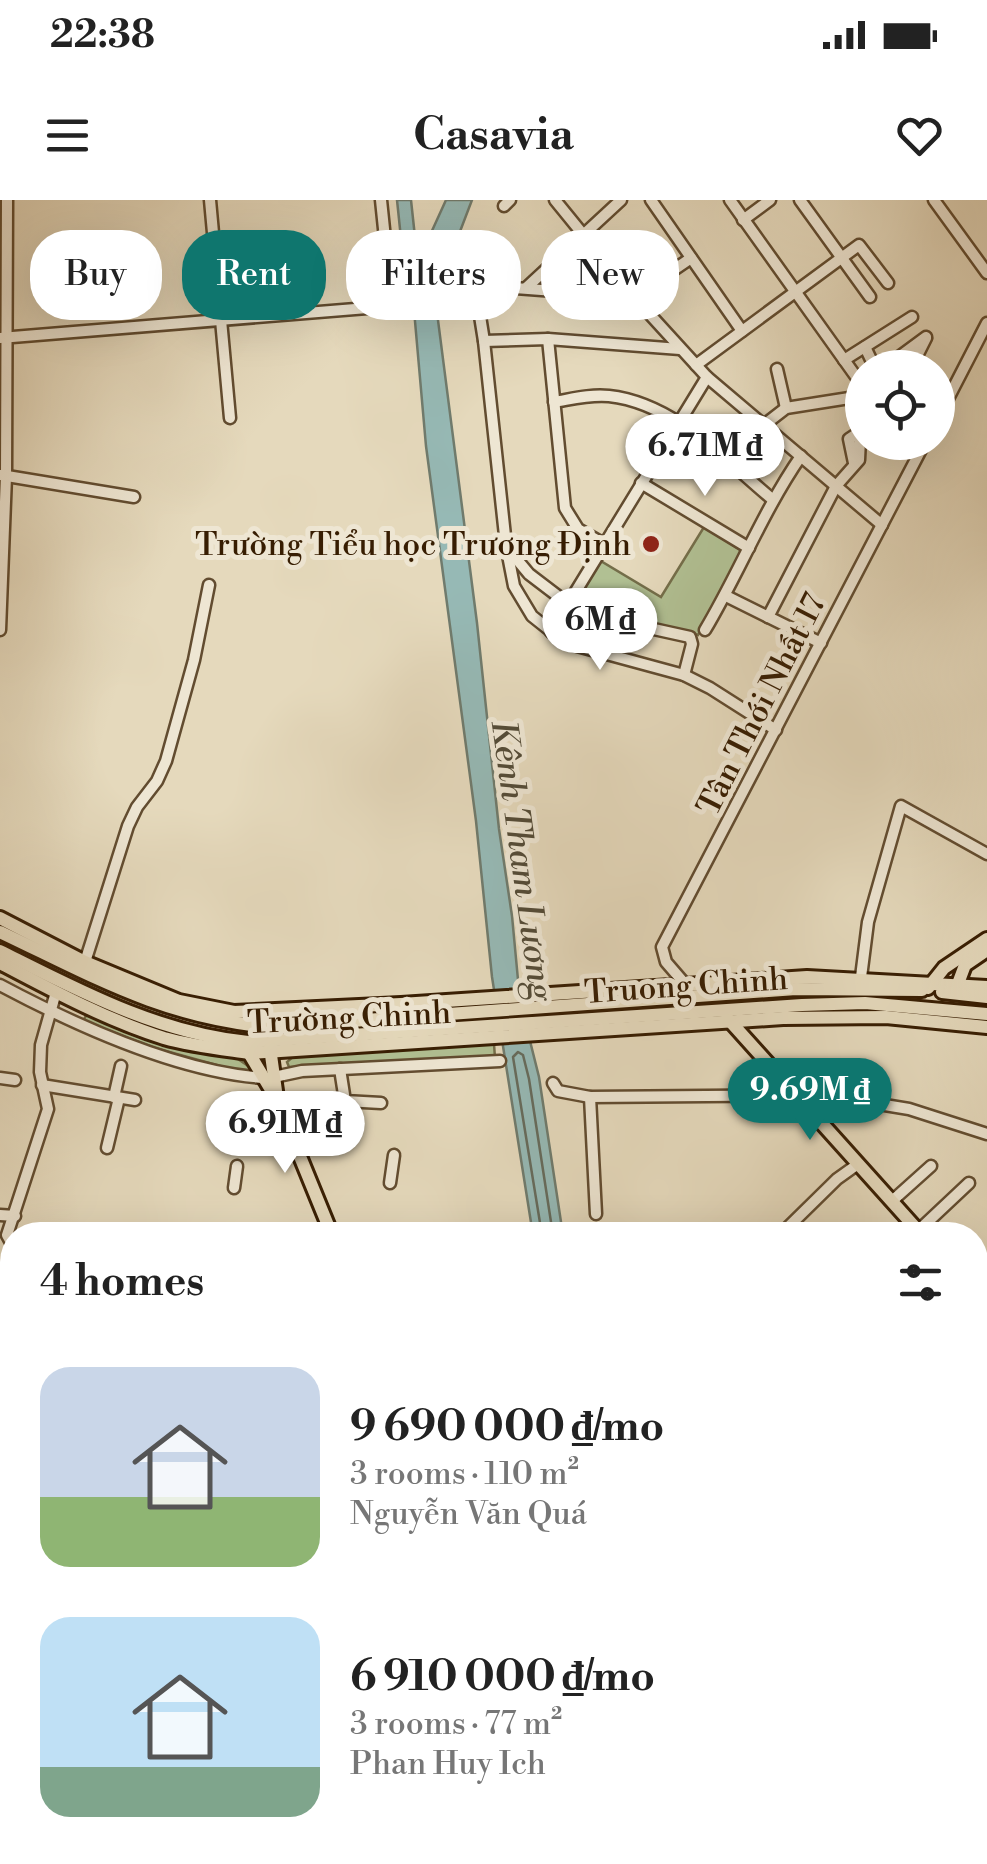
<!DOCTYPE html>
<meta charset="utf-8">
<style>
:root{--surface:#fff;--page:#f2f2f2;--text:#222;--muted:#767676;--accent:#0f766e}
body{margin:0;font-family:"Libre Bodoni",serif;background:var(--page);color:var(--text);height:100vh;display:flex;flex-direction:column;font-size:38px;white-space:nowrap}
*{box-sizing:border-box;margin:0}
p{font-size:32px;color:var(--muted)}
.icon{flex:none;width:55px;height:55px;fill:none;stroke:currentColor;stroke-width:2;stroke-linecap:round;stroke-linejoin:round}
.map{position:relative;flex:1;overflow:hidden}
.drawer{position:absolute;left:0px;top:1022px;width:988px;height:642px;display:flex;flex-direction:column;background:var(--surface);border-radius:40px 40px 0 0;box-shadow:0 10px 40px #0002}
.drawer>*{flex:none}
.guide{position:absolute;left:30px;top:30px;width:928px;height:90px;display:flex;gap:20px}
.buttons{position:absolute;left:845px;top:150px;display:grid;gap:20px}
.buttons a{display:grid;place-items:center;width:110px;height:110px;border-radius:50%;background:var(--surface);box-shadow:0 10px 40px #0002;font-size:50px}
.price{position:absolute;translate:-50% -85px;padding:0 22px;border-radius:35px;background:#fff;color:#222;font-size:32px;line-height:65px;filter:drop-shadow(0 2px 5px #0008)}
.price::after{content:'';position:absolute;left:50%;top:60px;width:30px;height:22px;margin-left:-15px;background:inherit;clip-path:polygon(0 0,100% 0,50% 100%)}
.price.current{background:var(--accent);color:#fff}
ul{padding:0;list-style:none}
li{display:flex;align-items:center;gap:30px;height:250px;padding:0 40px}
li span{display:grid;place-items:center;flex:none;width:280px;height:200px;border-radius:30px;color:#555}
li>.icon{margin-inline-start:auto}
span .icon{width:120px;height:120px;fill:#fffc;stroke-width:1}
li b{font-size:42px}
h2{display:flex;justify-content:space-between;align-items:center;height:120px;padding:0 40px;font-size:42px}
.chip{padding:0 35px;border-radius:40px;background:var(--surface);box-shadow:0 10px 40px #0002;font-size:35px;line-height:90px}
.chip.current{background:var(--accent);color:#fff}
.status{display:flex;justify-content:space-between;align-items:center;height:70px;padding:0 50px;background:var(--surface);direction:ltr}
.status svg{height:28px;fill:currentColor}
header{display:flex;justify-content:space-between;align-items:center;height:130px;padding:0 40px;background:var(--surface);font-size:45px;font-weight:700}
.map>svg:first-child{display:block}
</style>
<div class="status"><b>22:38</b><svg viewBox="0 0 49 12"><path d="M0 12V9h3v3zM5 12V6h3v6zM10 12V3h3v9zM15 12V0h3v12zM26 1h20v11H26zM47 4h2v5h-2z"/></svg></div>
<header><svg class="icon" aria-label="menu" viewBox="0 0 24 24"><path d="M4 6h16M4 12h16M4 18h16"/></svg>Casavia<svg class="icon" aria-label="heart" viewBox="0 0 24 24"><path d="M12 20l-8-8c-3-5 5-10 8-4 3-6 11-1 8 4z"/></svg></header>
<div class="map">
<svg width="987" height="1664" viewBox="0 0 987 1664">
<rect width="100%" height="100%" fill="#e5d9bc"/>
<filter id="stains"><feTurbulence type="fractalNoise" baseFrequency=".002" numOctaves="4"/><feColorMatrix values="0 0 0 0 .2 0 0 0 0 .09 0 0 0 0 .02 0 0 0 .5 -.17"/></filter>
<radialGradient id="worn" r=".72"><stop offset=".6" stop-color="#630" stop-opacity="0"/><stop offset="1" stop-color="#630" stop-opacity=".3"/></radialGradient>
<g fill="#b1c093" stroke="#746e4a" stroke-width="2.5">
<path d="M 704,327 L 742,351 L 698,435 L 567,407 L 599,360 L 661,397 Z"/>
<path d="M 87,814 L 235,857 L 254,870 L 257,876 L 155,848 L 83,821 Z"/>
<path d="M 494,844 L 495,858 L 289,867 L 287,862 L 295,855 Z"/>
</g>
<path fill="#96b9b5" stroke="#707b6d" stroke-width="2.5" d="M 397,0 L 411,0 L 415,37 L 419,43 L 426,44 L 446,0 L 472,0 L 435,97 L 477,423 L 499,629 L 512,716 L 520,801 L 539,877 L 563,1035 L 533,1035 L 492,777 L 476,621 L 426,246 L 414,110 L 405,77 Z"/>
<g fill="none" stroke-linecap="round" stroke-linejoin="round">
<g stroke="#666b5c" stroke-width="2.5">
<path d="M 435,52 L 438,58 L 428,88 L 421,90 L 415,75 L 414,56 L 418,53 Z"/>
<path d="M 542,1035 L 513,857 L 518,852 L 523,855 L 529,879 L 553,1035"/>
</g>
<path stroke="#707b6d" stroke-width="2.5" d="M 229,1664 L 286,1652"/>
<g stroke="#624c30" stroke-width="15">
<g id="minor">
<path d="M 210,0 L 230,218"/>
<path d="M 555,0 L 634,97 L 707,177 L 882,325"/>
<path d="M 651,0 L 742,131"/>
<path d="M 730,0 L 862,185"/>
<path d="M 800,0 L 870,97"/>
<path d="M 934,0 L 987,73"/>
<path d="M 504,6 L 510,0"/>
<path d="M 743,20 L 770,0"/>
<path d="M 691,58 L 634,97 L 475,85 L 484,141 L 506,345 L 514,386 L 532,416 L 566,443 L 684,475 L 710,488 L 776,530"/>
<path d="M 526,88 L 621,0"/>
<path d="M 0,138 L 392,106 L 381,0"/>
<path d="M 548,139 L 565,308 L 578,329 L 604,344"/>
<path d="M 484,141 L 548,139 L 680,149"/>
<path d="M 865,147 L 875,168"/>
<path d="M 844,160 L 912,117"/>
<path d="M 696,165 L 859,45 L 888,83"/>
<path d="M 884,168 L 926,137"/>
<path d="M 911,168 L 926,138"/>
<path d="M 777,169 L 786,208"/>
<path d="M 554,202 C 572,199 590,194 609,196 C 674,203 724,259 772,299"/>
<path d="M 938,218 L 987,123"/>
<path d="M 764,225 L 786,208 L 862,196"/>
<path d="M 1,275 L 134,297"/>
<path d="M 641,283 L 749,348"/>
<path d="M 509,350 L 529,374 L 567,403"/>
<path d="M 726,396 L 821,443"/>
<path d="M 563,409 L 690,437 L 692,444 L 684,475"/>
<path d="M 768,417 L 836,286 L 859,260 L 860,239 L 855,235 L 849,239 L 854,263"/>
<path d="M 0,430 L 6,276 L 7,0"/>
<path d="M 705,430 C 739,373 763,311 801,256"/>
<path d="M 551,432 L 707,177"/>
<path d="M 85,762 L 128,626 L 137,607 L 157,581 L 166,561 L 194,460 L 209,385"/>
<path d="M 861,777 L 868,722 L 901,606 L 987,654"/>
<path d="M 685,784 L 666,762 L 662,747 L 925,242"/>
<path d="M 0,785 C 75,825 179,872 264,878"/>
<path d="M 340,869 L 345,901 L 381,903"/>
<path d="M 274,877 L 302,871 L 500,861"/>
<path d="M 0,878 L 15,880"/>
<path d="M 553,883 L 558,891 L 590,897 L 824,895 L 909,909 L 987,934"/>
<path d="M 42,885 L 135,900"/>
<path d="M 114,897 L 121,866"/>
<path d="M 590,897 L 596,1014"/>
<path d="M 318,902 L 345,901"/>
<path d="M 107,948 L 119,898"/>
<path d="M 390,983 L 394,955"/>
<path d="M 234,988 L 237,966"/>
<path d="M 892,1001 L 931,966"/>
<path d="M 0,1015 L 15,1016"/>
<path d="M 918,1031 L 969,983"/>
<path d="M 780,1035 L 837,979 L 858,964"/>
<path d="M 12,1044 L 7,1035 L 48,909 L 40,872 L 41,845 L 56,792"/>
<path d="M 975,1288 L 987,1300"/>
<path d="M 975,1363 L 987,1354"/>
<path d="M 0,1402 L 12,1406"/>
<path d="M 975,1405 L 987,1416"/>
<path d="M 975,1506 L 987,1494"/>
<path d="M 0,1587 L 12,1595"/>
<path d="M 0,1620 L 12,1625"/>
<path d="M 33,1664 L 40,1652"/>
<path d="M 975,1664 L 987,1649 L 975,1636"/>
</g>
</g>
<g stroke="#371d02" stroke-width="18">
<g id="major">
<path d="M 0,718 L 85,762 L 179,801 L 234,812 L 401,804 L 807,777 L 987,787"/>
<path d="M 0,732 C 95,777 162,817 269,827 L 796,789 L 922,790"/>
<path d="M 0,751 C 80,791 158,833 248,842 L 802,805 L 865,803 L 987,814"/>
<path d="M 0,763 C 53,791 107,820 164,838 C 192,846 221,849 249,853 L 783,818 L 886,817 L 987,827"/>
<path d="M 928,788 L 944,768 L 987,739"/>
<path d="M 956,789 L 965,765 L 987,750"/>
<path d="M 942,792 L 987,797"/>
<path d="M 729,820 L 922,1035"/>
<path d="M 248,846 L 249,853 L 277,900 L 332,1035"/>
<path d="M 270,848 L 277,898"/>
<path d="M 975,1107 L 987,1129"/>
<path d="M 585,1652 L 590,1664"/>
</g>
</g>
<use href="#minor" stroke="#eee6d3" stroke-width="10"/>
<use href="#major" stroke="#e5d9bc" stroke-width="12"/>
</g>
<circle fill="#8f2418" stroke="#eee6d3" stroke-width="4" cx="651" cy="344" r="10"/>
<g text-anchor="middle" stroke-width="10" stroke-linejoin="round" paint-order="stroke">
<g font-size="32" fill="#371d02" stroke="#eee6d3" text-anchor="end">
<text x="631" y="355">Trường Tiểu học Trương Định</text>
</g>
<g font-size="32" fill="#371d02" stroke="#eee6d3">
<text transform="translate(761 504) rotate(-63)" y="11">Tân Thới Nhất 17</text>
<text transform="translate(686 785) rotate(-4)" y="11">Truong Chinh</text>
<text transform="translate(349 817) rotate(-3)" y="11">Trường Chinh</text>
</g>
<g font-size="35" font-style="italic" fill="#544c38" stroke="#eee6d3">
<text transform="translate(523 660) rotate(82)" y="12">Kênh Tham Lương</text>
</g>
</g>
<rect width="100%" height="100%" filter="url(#stains)"/>
<rect width="100%" height="100%" fill="url(#worn)"/>
</svg>
<div class="buttons">
<a><svg class="icon" aria-label="locate" viewBox="0 0 24 24"><circle cx="12" cy="12" r="6"/><path d="M12 2v4M12 18v4M2 12h4M18 12h4"/></svg></a>
</div>
<b class="price" style="left:705px;top:299px">6.71M ₫</b>
<b class="price" style="left:600px;top:473px">6M ₫</b>
<b class="price current" style="left:810px;top:943px">9.69M ₫</b>
<b class="price" style="left:285px;top:976px">6.91M ₫</b>
<div class="guide">
<a class="chip">Buy</a>
<a class="chip current">Rent</a>
<a class="chip">Filters</a>
<a class="chip">New</a>
</div>
<section class="drawer">
<h2>4 homes<svg class="icon" aria-label="filters" viewBox="0 0 24 24"><path d="M4 7h16M4 17h16"/><circle cx="9" cy="7" r="2"/><circle cx="15" cy="17" r="2"/></svg></h2>
<ul>
<li><span style="background:linear-gradient(#c9d6e8 65%,#8fb573 0)"><svg class="icon" aria-label="home" viewBox="0 0 24 24"><path d="M3 11l9-7 9 7M6 9v11h12V9"/></svg></span><div><b>9 690 000 ₫/mo</b><p>3 rooms · 110 m²</p><p>Nguyễn Văn Quá</p></div></li>
<li><span style="background:linear-gradient(#bfe0f5 75%,#7fa58c 0)"><svg class="icon" aria-label="home" viewBox="0 0 24 24"><path d="M3 11l9-7 9 7M6 9v11h12V9"/></svg></span><div><b>6 910 000 ₫/mo</b><p>3 rooms · 77 m²</p><p>Phan Huy Ich</p></div></li>
</ul>
</section>
</div>
